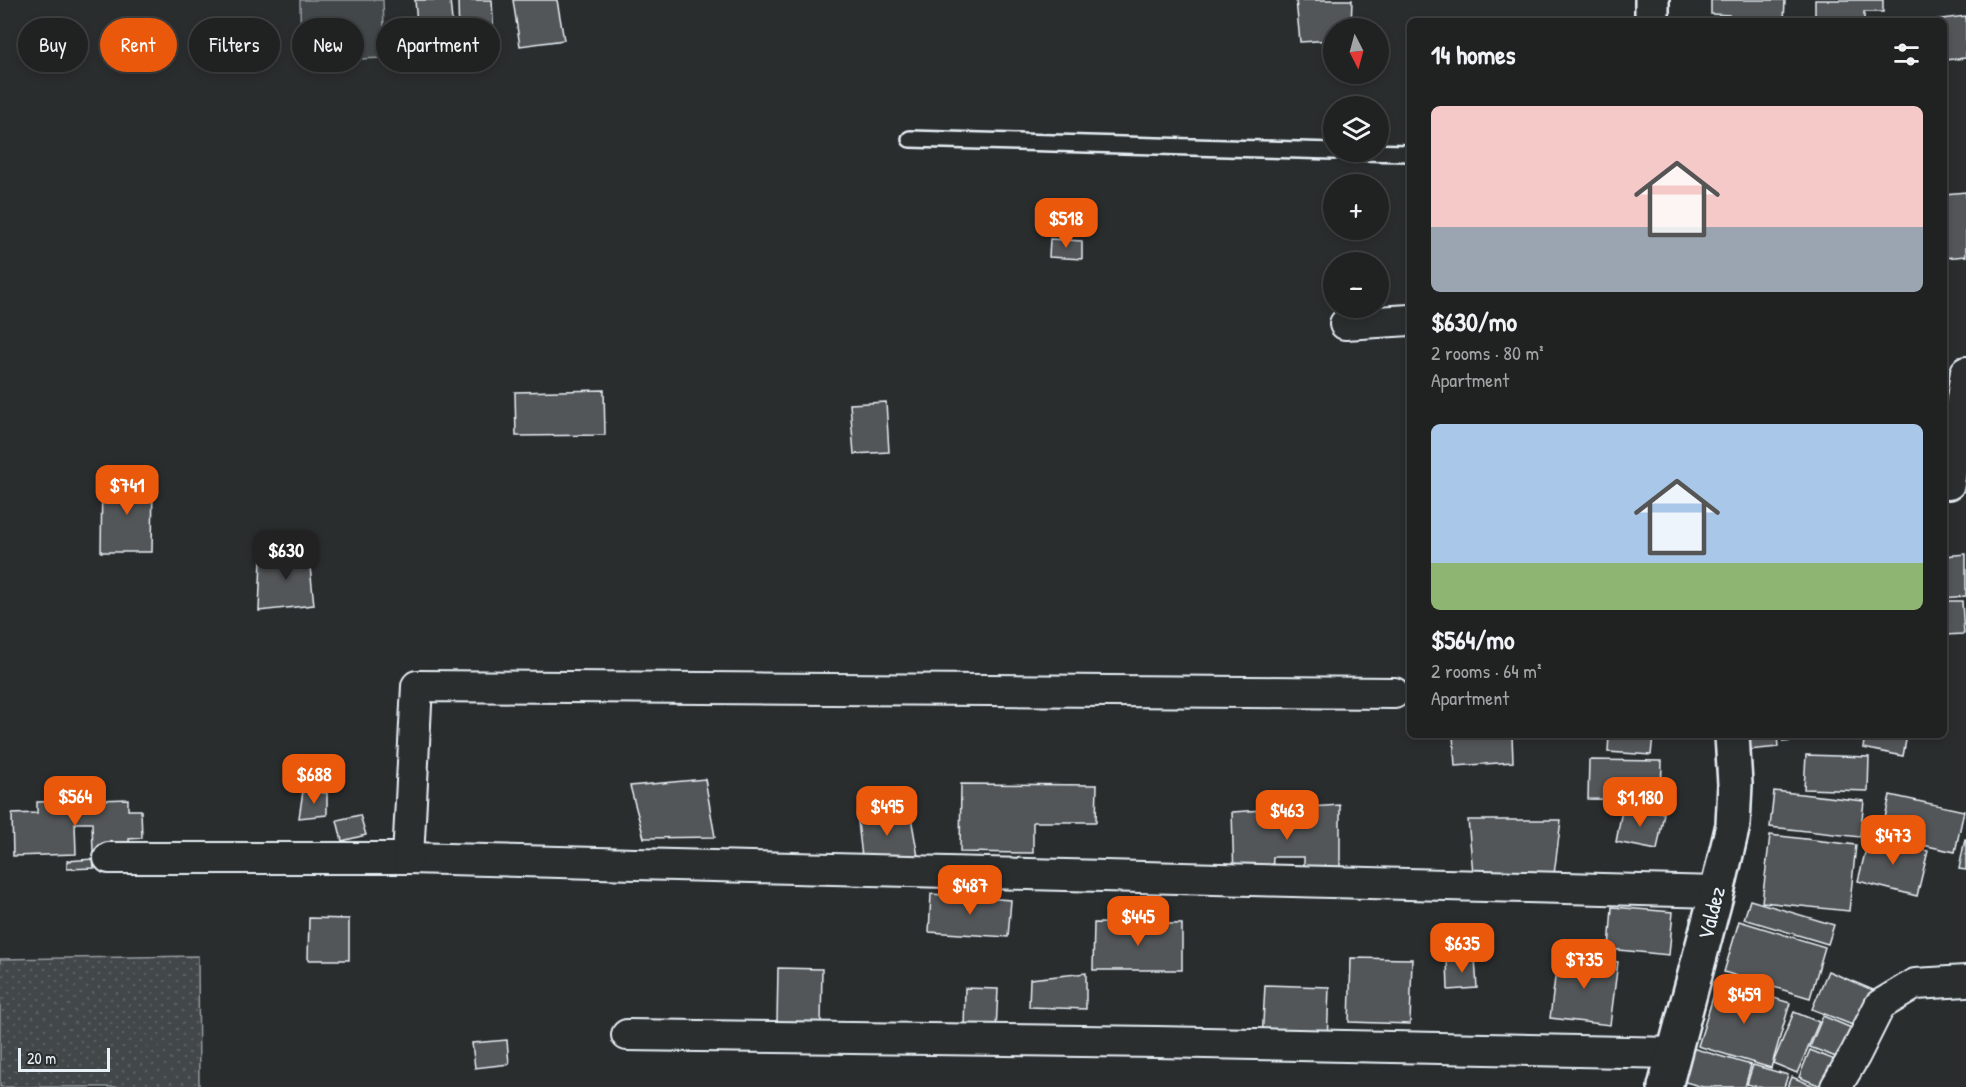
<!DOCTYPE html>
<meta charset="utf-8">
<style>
:root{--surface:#202222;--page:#2d2f2f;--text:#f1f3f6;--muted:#a2a4a5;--line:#3d3f40;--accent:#ea580c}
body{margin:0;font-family:"Patrick Hand",sans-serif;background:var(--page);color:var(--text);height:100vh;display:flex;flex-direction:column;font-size:22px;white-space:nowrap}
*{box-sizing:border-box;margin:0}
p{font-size:20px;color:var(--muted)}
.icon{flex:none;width:33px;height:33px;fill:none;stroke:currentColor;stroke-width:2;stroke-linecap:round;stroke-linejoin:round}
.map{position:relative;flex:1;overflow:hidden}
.sheet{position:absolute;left:1407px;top:18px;width:540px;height:720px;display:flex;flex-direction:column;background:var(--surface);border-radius:9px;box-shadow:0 3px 9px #0003,0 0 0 2px var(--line)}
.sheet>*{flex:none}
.banner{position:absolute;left:18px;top:18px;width:570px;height:54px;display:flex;gap:12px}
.needle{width:39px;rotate:174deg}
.tools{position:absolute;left:1323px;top:18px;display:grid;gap:12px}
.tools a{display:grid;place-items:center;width:66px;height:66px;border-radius:50%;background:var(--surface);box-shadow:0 3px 9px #0003,0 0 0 2px var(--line);font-size:30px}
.scale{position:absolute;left:18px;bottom:15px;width:92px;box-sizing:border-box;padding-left:6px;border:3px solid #e8f1f8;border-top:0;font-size:16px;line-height:21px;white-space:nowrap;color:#e8f1f8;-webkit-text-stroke:4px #2a2d2e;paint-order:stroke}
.price{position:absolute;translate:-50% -51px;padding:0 14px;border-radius:12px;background:var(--accent);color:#fff;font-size:20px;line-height:39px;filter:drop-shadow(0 2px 3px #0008)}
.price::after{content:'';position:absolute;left:50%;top:36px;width:18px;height:14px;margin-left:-9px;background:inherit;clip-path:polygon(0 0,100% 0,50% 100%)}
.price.selected{background:#222;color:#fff}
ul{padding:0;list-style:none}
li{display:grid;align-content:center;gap:12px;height:318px;padding:0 24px}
li span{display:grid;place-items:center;height:186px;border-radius:9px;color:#555}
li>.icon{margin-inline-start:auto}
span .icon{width:108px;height:108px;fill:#fffc;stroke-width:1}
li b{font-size:26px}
h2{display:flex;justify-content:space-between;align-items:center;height:72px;padding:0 24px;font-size:26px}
.tag{padding:0 21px;border-radius:27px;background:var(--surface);box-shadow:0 3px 9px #0003,0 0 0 2px var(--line);font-size:21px;line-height:54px}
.tag.selected{background:var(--accent);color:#fff}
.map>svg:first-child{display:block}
</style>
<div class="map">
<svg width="1966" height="1087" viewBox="0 0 1966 1087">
<defs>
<pattern id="grass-dots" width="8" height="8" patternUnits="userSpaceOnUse" patternTransform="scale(1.5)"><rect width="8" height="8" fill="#424648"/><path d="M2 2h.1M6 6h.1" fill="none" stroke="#5d6163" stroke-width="1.8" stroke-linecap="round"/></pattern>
</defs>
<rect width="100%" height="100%" fill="#2a2d2e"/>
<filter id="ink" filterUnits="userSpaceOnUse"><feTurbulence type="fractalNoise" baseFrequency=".0167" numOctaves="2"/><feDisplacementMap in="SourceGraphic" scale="12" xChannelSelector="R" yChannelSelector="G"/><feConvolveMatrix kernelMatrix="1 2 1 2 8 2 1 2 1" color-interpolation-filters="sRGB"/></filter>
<g filter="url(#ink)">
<path fill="url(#grass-dots)" stroke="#959ca0" stroke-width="1.5" d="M 198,956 L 199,1087 L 0,1087 L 0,959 Z"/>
<path fill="#424648" stroke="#959ca0" stroke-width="1.5" d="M 300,0 L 383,0 L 385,58 L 301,61 Z"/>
<g fill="#535759" stroke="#e8f1f8" stroke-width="1.5">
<path d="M 415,0 L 450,0 L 454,42 L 419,46 Z"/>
<path d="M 458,0 L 492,0 L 494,40 L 459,41 Z"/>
<path d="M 513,0 L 557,0 L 564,40 L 520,46 Z"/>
<path d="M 1296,0 L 1352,0 L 1351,28 L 1334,28 L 1334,40 L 1300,42 Z"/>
<path d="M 1711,0 L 1785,0 L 1784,21 L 1728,21 L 1729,15 L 1711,14 Z"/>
<path d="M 1815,0 L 1883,0 L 1883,12 L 1864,12 L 1864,21 L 1815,21 Z"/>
<path d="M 1966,16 L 1966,58 L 1944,60 L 1944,21 L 1933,20 Z"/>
<path d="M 1945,99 L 1950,142 L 1944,143 L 1944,100 Z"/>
<path d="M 1966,192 L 1966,256 L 1944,258 L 1944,194 Z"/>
<path d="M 1050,239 L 1082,241 L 1082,259 L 1049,257 Z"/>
<path d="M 604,390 L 605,435 L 516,436 L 515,392 Z"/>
<path d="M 886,402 L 889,452 L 854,454 L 850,404 Z"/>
<path d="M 102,481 L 153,481 L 152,552 L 101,552 Z"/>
<path d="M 308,548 L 314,605 L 259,611 L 261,559 Z"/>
<path d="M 1966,554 L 1966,596 L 1944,598 L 1944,556 Z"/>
<path d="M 1944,601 L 1962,601 L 1964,634 L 1944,635 Z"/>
<path d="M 1453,735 L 1512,735 L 1513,762 L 1455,766 Z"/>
<path d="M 1609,735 L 1653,735 L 1651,755 L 1608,752 Z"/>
<path d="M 1747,735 L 1777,735 L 1778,747 L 1749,750 Z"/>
<path d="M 1782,735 L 1813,735 L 1813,739 L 1783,742 Z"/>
<path d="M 1865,735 L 1907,735 L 1903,756 L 1863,748 Z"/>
<path d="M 1806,755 L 1869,757 L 1868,791 L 1804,789 Z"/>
<path d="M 1589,760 L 1662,761 L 1661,800 L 1588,799 Z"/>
<path d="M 705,779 L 715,837 L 644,838 L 630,786 Z"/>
<path d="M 961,784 L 1097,785 L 1096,822 L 1033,822 L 1033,853 L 960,852 Z"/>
<path d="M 303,791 L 327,793 L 327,815 L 299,818 Z"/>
<path d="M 1774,791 L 1864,801 L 1860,837 L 1770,827 Z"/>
<path d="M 1890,795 L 1964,811 L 1955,852 L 1881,836 Z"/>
<path d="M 128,799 L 128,810 L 141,810 L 142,838 L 129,839 L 130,850 L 93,851 L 92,823 L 75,823 L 76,854 L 13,856 L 12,814 L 37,813 L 37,802 Z"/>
<path d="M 1340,805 L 1340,878 L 1304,878 L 1304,857 L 1273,857 L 1272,878 L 1234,877 L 1232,812 Z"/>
<path d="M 1623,805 L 1664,813 L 1657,850 L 1616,842 Z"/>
<path d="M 909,806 L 919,862 L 863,866 L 857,813 Z"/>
<path d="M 360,815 L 366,835 L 342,841 L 337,820 Z"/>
<path d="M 1468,820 L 1561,820 L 1554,874 L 1473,873 Z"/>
<path d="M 1770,835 L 1856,845 L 1849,911 L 1762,902 Z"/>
<path d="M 1869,837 L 1928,851 L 1917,896 L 1858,881 Z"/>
<path d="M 1965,839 L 1966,839 L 1966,870 L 1959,869 Z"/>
<path d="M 93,859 L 94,868 L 67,869 L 67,861 Z"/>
<path d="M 931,894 L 1011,900 L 1008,937 L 929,932 Z"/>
<path d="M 1750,900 L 1834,925 L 1828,944 L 1744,919 Z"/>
<path d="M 1612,907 L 1673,912 L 1669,955 L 1609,949 Z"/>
<path d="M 309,918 L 349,919 L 349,960 L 308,960 Z"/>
<path d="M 1739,921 L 1825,947 L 1810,998 L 1724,972 Z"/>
<path d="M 1094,923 L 1182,924 L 1182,970 L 1093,970 Z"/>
<path d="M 1558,954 L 1618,962 L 1610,1025 L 1550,1018 Z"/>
<path d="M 1351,958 L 1412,959 L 1410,1024 L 1349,1022 Z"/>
<path d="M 1475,958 L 1477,988 L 1448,990 L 1447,960 Z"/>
<path d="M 778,968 L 822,969 L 821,1024 L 777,1023 Z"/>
<path d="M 1828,971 L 1880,993 L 1865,1030 L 1812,1009 Z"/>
<path d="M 1086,973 L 1086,1009 L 1029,1007 L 1030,979 Z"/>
<path d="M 1718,981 L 1790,1003 L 1771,1068 L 1698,1046 Z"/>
<path d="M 1265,985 L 1329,987 L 1327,1044 L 1262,1041 Z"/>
<path d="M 965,988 L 998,989 L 996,1031 L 964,1030 Z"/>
<path d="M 1794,1012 L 1819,1022 L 1797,1073 L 1773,1063 Z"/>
<path d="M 1823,1016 L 1861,1032 L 1849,1062 L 1810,1047 Z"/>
<path d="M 507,1040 L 509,1064 L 475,1068 L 472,1043 Z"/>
<path d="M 1692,1048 L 1751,1065 L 1745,1087 L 1703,1087 L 1682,1081 Z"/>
<path d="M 1810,1050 L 1840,1062 L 1823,1087 L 1799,1077 Z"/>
<path d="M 1753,1065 L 1788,1075 L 1784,1087 L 1758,1087 L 1747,1084 Z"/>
<path d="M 1792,1077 L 1816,1087 L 1788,1087 Z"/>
</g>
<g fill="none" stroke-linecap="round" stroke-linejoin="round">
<g stroke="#e8f1f8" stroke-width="20">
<g id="service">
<path d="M 910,139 L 1334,151"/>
<path d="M 1357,152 L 1410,153"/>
</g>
</g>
<g stroke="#e8f1f8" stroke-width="34">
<g id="minor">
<path d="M 1345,324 L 1410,320"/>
<path d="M 1949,484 L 1966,372"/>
<path d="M 109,858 L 408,858 L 1717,892"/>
<path d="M 408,858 L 417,686 L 1394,693"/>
<path d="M 627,1035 L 1156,1042 L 1675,1053"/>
<path d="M 1836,1087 L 1855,1055 L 1880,1005 L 1915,984 L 1966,981"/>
</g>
</g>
<g stroke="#e8f1f8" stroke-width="38">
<g id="tertiary">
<path d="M 1652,0 L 1652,21"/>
<path d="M 1665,1087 L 1717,892 L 1733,825 L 1735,784 L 1732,735"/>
</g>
</g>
<use href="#service" stroke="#2a2d2e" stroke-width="15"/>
<use href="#minor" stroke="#2a2d2e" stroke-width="30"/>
<use href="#tertiary" stroke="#2a2d2e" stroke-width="33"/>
</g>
</g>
<g text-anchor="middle" stroke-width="4.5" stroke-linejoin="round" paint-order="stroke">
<g font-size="22" fill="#e8f1f8" stroke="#2a2d2e">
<text transform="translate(1711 913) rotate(-76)" y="8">Valdez</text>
</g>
</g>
</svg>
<div class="tools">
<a><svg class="needle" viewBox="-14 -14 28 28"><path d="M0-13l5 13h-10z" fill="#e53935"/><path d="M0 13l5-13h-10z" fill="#a2a4a5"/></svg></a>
<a><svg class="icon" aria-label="layers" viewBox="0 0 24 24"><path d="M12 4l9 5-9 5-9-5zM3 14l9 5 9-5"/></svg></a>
<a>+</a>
<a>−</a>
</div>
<div class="scale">20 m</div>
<b class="price" style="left:1066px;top:249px">$518</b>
<b class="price" style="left:127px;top:516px">$741</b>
<b class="price selected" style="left:286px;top:581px">$630</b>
<b class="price" style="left:314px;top:805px">$688</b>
<b class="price" style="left:75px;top:827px">$564</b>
<b class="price" style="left:1640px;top:828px">$1,180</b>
<b class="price" style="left:887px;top:837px">$495</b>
<b class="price" style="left:1287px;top:841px">$463</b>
<b class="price" style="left:1893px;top:866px">$473</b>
<b class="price" style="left:970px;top:916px">$487</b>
<b class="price" style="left:1138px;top:947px">$445</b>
<b class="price" style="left:1462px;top:974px">$635</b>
<b class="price" style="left:1584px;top:990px">$735</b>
<b class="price" style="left:1744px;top:1025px">$459</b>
<div class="banner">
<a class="tag">Buy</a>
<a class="tag selected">Rent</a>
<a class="tag">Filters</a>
<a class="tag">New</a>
<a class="tag">Apartment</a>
</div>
<section class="sheet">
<h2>14 homes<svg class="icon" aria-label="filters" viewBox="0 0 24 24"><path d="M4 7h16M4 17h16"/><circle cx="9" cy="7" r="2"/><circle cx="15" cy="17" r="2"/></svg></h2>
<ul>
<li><span style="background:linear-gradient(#f6c9c9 65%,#9aa5b1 0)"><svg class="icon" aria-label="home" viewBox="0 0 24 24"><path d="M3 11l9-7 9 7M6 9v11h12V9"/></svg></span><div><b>$630/mo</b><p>2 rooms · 80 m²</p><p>Apartment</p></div></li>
<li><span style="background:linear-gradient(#a9c7e8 75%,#8fb573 0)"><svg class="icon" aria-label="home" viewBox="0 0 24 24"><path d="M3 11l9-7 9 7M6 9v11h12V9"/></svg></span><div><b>$564/mo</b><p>2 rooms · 64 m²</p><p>Apartment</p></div></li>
</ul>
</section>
</div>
